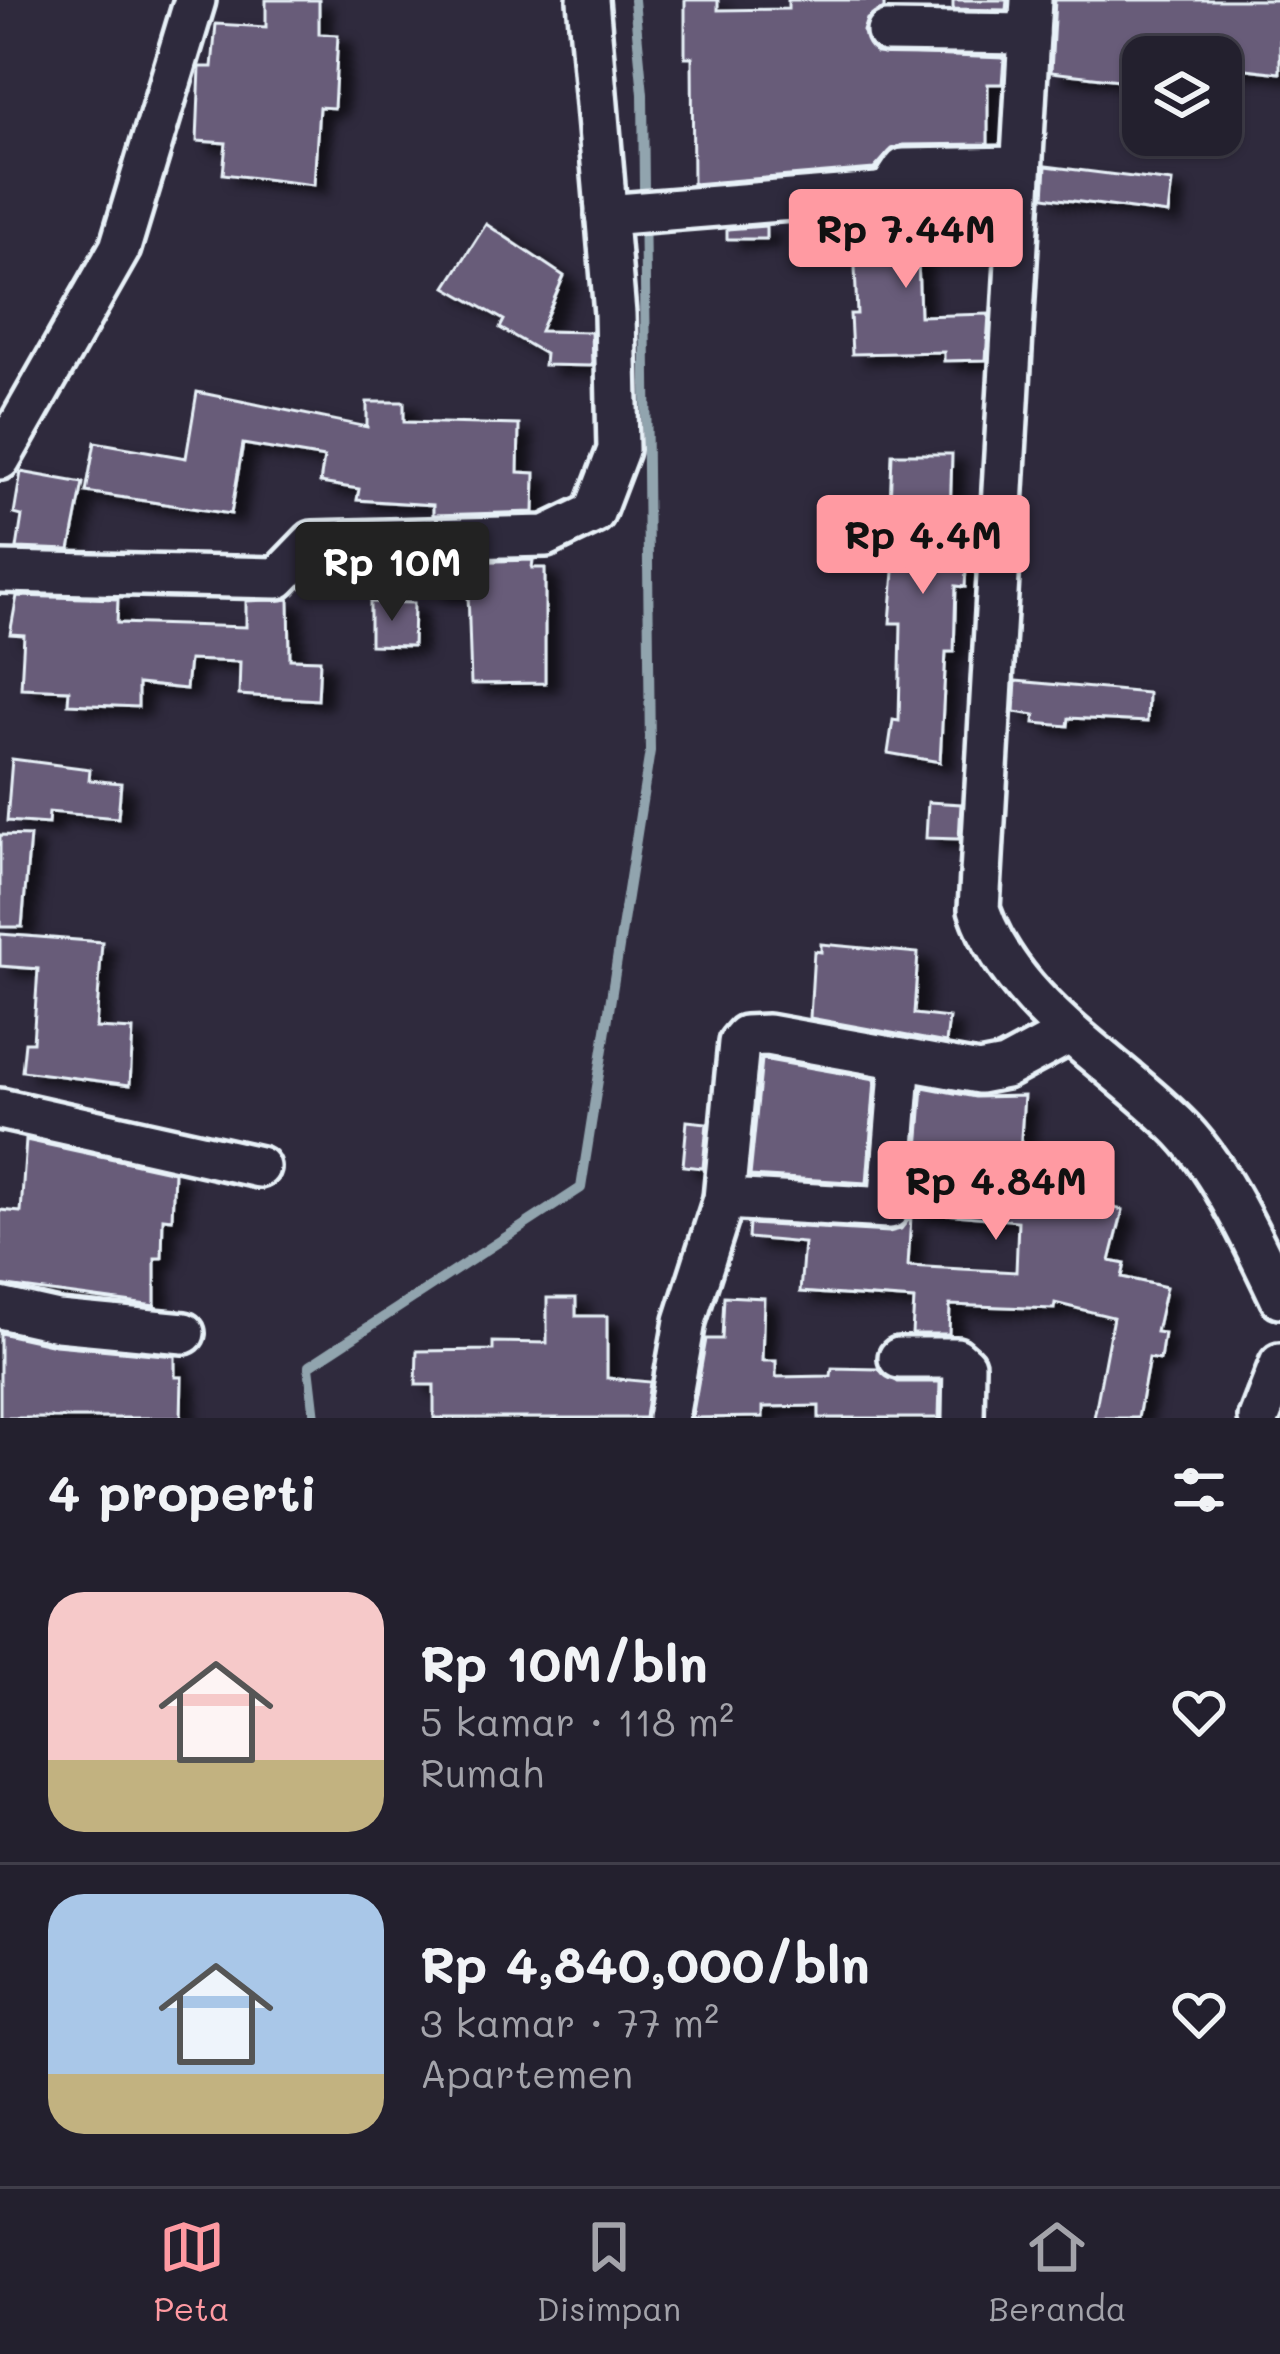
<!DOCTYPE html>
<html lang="id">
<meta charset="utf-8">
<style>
:root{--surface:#23202e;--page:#2b2836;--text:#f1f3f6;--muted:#a3a3aa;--line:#403e4a;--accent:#ff9aa2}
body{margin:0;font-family:Mali,sans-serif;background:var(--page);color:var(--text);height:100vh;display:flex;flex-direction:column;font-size:45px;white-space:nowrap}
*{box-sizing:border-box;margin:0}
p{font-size:39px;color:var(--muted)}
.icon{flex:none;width:66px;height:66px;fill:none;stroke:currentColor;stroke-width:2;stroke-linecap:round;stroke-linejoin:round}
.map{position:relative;height:1418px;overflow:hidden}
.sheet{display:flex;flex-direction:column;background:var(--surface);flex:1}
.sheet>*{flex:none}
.tools{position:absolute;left:1122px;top:36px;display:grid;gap:24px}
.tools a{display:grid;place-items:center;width:120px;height:120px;border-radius:24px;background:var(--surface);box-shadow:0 3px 9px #0004,0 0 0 3px var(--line);font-size:60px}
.price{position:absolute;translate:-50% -102px;padding:0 27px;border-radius:12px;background:var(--accent);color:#111;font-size:39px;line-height:78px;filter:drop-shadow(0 3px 6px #0008)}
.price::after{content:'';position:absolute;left:50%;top:72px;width:36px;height:27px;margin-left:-18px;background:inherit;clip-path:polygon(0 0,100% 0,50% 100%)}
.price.active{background:#222;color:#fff}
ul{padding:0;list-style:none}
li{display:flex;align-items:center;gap:36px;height:300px;padding:0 48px}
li+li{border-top:3px solid var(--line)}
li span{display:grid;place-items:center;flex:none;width:336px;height:240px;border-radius:36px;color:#555}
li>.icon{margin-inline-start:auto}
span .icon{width:144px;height:144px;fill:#fffc;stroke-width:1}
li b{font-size:51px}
h2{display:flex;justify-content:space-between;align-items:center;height:144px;padding:0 48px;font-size:51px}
.dock{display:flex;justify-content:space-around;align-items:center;height:168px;border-top:3px solid var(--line);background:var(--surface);font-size:33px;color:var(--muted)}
.dock a{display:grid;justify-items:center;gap:6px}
.dock .active{color:var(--accent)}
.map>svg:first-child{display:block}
</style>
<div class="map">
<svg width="1280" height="1418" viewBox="0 0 1280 1418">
<defs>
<filter id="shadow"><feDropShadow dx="13" dy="8" stdDeviation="6" flood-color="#0009"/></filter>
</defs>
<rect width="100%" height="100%" fill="#2f2a3d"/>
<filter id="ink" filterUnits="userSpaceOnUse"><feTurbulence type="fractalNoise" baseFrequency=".00833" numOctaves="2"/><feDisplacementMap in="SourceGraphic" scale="24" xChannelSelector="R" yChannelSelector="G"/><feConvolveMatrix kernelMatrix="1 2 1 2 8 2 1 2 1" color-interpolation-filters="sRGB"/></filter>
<g filter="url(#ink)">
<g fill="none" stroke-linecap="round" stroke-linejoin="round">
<path stroke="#91a4ae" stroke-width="10" d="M 315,1418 L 309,1366 L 581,1188 L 650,751 L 643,94 L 634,0"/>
</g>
<g fill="#675c79" stroke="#e8f1f8" stroke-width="3" filter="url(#shadow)">
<path d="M 266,0 L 319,0 L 319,34 L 338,35 L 334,108 L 319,107 L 314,185 L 223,174 L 226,143 L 197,141 L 200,67 L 212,67 L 216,24 L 266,27 Z"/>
<path d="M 685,0 L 718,0 L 718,10 L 788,9 L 788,0 L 884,0 L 884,9 L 867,19 L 863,31 L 876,53 L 1004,58 L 1002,84 L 988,84 L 988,144 L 903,145 L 892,149 L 874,169 L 693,184 L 692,57 L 685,57 Z"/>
<path d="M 953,0 L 1007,0 L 1006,10 L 953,9 Z"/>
<path d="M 1055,0 L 1280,0 L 1280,73 L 1221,66 L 1221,57 L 1139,57 L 1136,82 L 1051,72 Z"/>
<path d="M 1046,166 L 1172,182 L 1168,214 L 1044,197 Z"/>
<path d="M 987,192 L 987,203 L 916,200 L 920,316 L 989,314 L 986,360 L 944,361 L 944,352 L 852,354 L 850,314 L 857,314 L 853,219 L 896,213 L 917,193 Z"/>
<path d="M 486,224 L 564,276 L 540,331 L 591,332 L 592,366 L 544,365 L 545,354 L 500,328 L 504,320 L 446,287 Z"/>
<path d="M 766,226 L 766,239 L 727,239 L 727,229 Z"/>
<path d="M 197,392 L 367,427 L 367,402 L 404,402 L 404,422 L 519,425 L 518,472 L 535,473 L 534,512 L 433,515 L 433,505 L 357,500 L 359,489 L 320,483 L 324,458 L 243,444 L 231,514 L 86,492 L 95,442 L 186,458 Z"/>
<path d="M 892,454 L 952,454 L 949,548 L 967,549 L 965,587 L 956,586 L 954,652 L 946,652 L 940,762 L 888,753 L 893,720 L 899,721 L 901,623 L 890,623 L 897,532 L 889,532 Z"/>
<path d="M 21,472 L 83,483 L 70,550 L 17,548 L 22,516 L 14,514 Z"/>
<path d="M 533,560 L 532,568 L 545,568 L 545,683 L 471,684 L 468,591 L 433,591 L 433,563 Z"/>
<path d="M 17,596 L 118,599 L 117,623 L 246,627 L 246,601 L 289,599 L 290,659 L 320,660 L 318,700 L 239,695 L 240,662 L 189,660 L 186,689 L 138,684 L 138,707 L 68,704 L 69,690 L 21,688 L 24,635 L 10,634 Z"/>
<path d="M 370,602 L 414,603 L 413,646 L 370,645 Z"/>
<path d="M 1016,681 L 1148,693 L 1147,722 L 1069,718 L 1068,726 L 1034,723 L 1035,715 L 1014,712 Z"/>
<path d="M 12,759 L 90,769 L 89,780 L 121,783 L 118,818 L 49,812 L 48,824 L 7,821 Z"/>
<path d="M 928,802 L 961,804 L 959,839 L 926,838 Z"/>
<path d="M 0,835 L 30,836 L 22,927 L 0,927 Z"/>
<path d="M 0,934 L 102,942 L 96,1028 L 133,1030 L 130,1085 L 22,1071 L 25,1042 L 33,1042 L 38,969 L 0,966 Z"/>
<path d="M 821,944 L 918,953 L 914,1014 L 949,1018 L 946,1043 L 810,1018 L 814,951 L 821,952 Z"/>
<path d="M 762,1059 L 875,1079 L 867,1183 L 750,1176 Z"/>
<path d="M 923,1087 L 975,1097 L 1024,1096 L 1020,1150 L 1046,1152 L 1045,1191 L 1123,1210 L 1110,1261 L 1125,1264 L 1122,1277 L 1166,1287 L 1156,1332 L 1164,1333 L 1160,1360 L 1149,1358 L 1138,1418 L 1094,1418 L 1113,1317 L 1055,1303 L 1054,1309 L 950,1305 L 949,1334 L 912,1334 L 914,1300 L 800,1292 L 804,1243 L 748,1238 L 749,1224 L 889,1232 L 901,1229 L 911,1216 L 908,1266 L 1016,1272 L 1018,1221 L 913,1211 Z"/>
<path d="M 687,1121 L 707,1123 L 703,1168 L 683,1166 Z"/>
<path d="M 26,1140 L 174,1172 L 172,1219 L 163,1218 L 162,1258 L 155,1258 L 155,1306 L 0,1285 L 0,1210 L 21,1212 Z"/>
<path d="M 724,1296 L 764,1298 L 762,1361 L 776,1361 L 776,1377 L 831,1376 L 832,1368 L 878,1369 L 898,1382 L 940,1382 L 939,1418 L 819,1418 L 819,1406 L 763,1407 L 763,1417 L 692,1418 L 706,1339 L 722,1339 Z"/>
<path d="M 547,1298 L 576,1298 L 576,1316 L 607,1316 L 607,1378 L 650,1382 L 645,1418 L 434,1418 L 434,1385 L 416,1385 L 417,1351 L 493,1350 L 493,1342 L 547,1343 Z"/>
<path d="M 0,1333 L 55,1345 L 175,1356 L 175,1377 L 182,1377 L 181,1418 L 0,1418 Z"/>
</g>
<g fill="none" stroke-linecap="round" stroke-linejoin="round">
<g stroke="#e8f1f8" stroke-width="48">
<g id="minor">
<path d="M 1031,0 L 979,909 C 1012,1005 1107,1056 1176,1124 C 1220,1166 1254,1243 1280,1297"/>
<path d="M 887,32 L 1029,34"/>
<path d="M 606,215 L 878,193 L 890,190 L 904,169 L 1021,167"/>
<path d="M 0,459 L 120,248 L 195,0"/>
<path d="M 0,572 L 278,578 L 313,542 L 546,536 L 594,513 L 618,450 L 615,314 L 588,0"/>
<path d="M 0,1109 L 259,1167"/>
<path d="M 724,1199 L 889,1208 L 901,1059"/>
<path d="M 0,1308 L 58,1321 L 184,1333"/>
<path d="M 899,1358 L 956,1358 L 964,1365 L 963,1418"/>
<path d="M 668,1418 L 685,1321 L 724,1199 L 739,1043 L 745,1036 L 768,1035 L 979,1073 L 1005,1068 L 1070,1033"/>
<path d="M 1259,1418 L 1280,1364"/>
</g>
</g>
<use href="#minor" stroke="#2f2a3d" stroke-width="39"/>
</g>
</g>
</svg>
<div class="tools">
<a><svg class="icon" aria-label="layers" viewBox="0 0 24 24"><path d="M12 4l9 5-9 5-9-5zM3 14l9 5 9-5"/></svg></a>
</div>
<b class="price" style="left:906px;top:291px">Rp 7.44M</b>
<b class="price" style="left:923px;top:597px">Rp 4.4M</b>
<b class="price active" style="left:392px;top:624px">Rp 10M</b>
<b class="price" style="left:996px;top:1243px">Rp 4.84M</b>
</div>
<section class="sheet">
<h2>4 properti<svg class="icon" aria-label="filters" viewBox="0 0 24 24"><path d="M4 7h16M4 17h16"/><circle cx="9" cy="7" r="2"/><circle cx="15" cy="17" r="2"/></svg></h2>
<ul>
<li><span style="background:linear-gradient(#f6c9c9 70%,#c2b280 0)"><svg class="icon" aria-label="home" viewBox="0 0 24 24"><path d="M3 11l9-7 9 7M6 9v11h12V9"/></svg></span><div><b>Rp 10M/bln</b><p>5 kamar · 118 m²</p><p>Rumah</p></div><svg class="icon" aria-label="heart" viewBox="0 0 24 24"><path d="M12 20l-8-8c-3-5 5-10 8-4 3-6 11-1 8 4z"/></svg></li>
<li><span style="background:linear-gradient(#a9c7e8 75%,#c2b280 0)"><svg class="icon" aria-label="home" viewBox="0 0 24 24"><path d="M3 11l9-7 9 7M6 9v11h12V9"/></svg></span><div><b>Rp 4,840,000/bln</b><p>3 kamar · 77 m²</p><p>Apartemen</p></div><svg class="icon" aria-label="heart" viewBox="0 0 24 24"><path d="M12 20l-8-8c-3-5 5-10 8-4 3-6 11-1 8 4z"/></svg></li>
</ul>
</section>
<nav class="dock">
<a class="active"><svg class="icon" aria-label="map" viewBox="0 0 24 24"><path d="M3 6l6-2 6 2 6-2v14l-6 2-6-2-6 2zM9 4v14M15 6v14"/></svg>Peta</a>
<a><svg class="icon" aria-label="saved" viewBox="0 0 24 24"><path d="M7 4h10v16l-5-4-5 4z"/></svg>Disimpan</a>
<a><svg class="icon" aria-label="home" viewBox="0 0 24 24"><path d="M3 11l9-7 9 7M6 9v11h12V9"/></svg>Beranda</a>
</nav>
